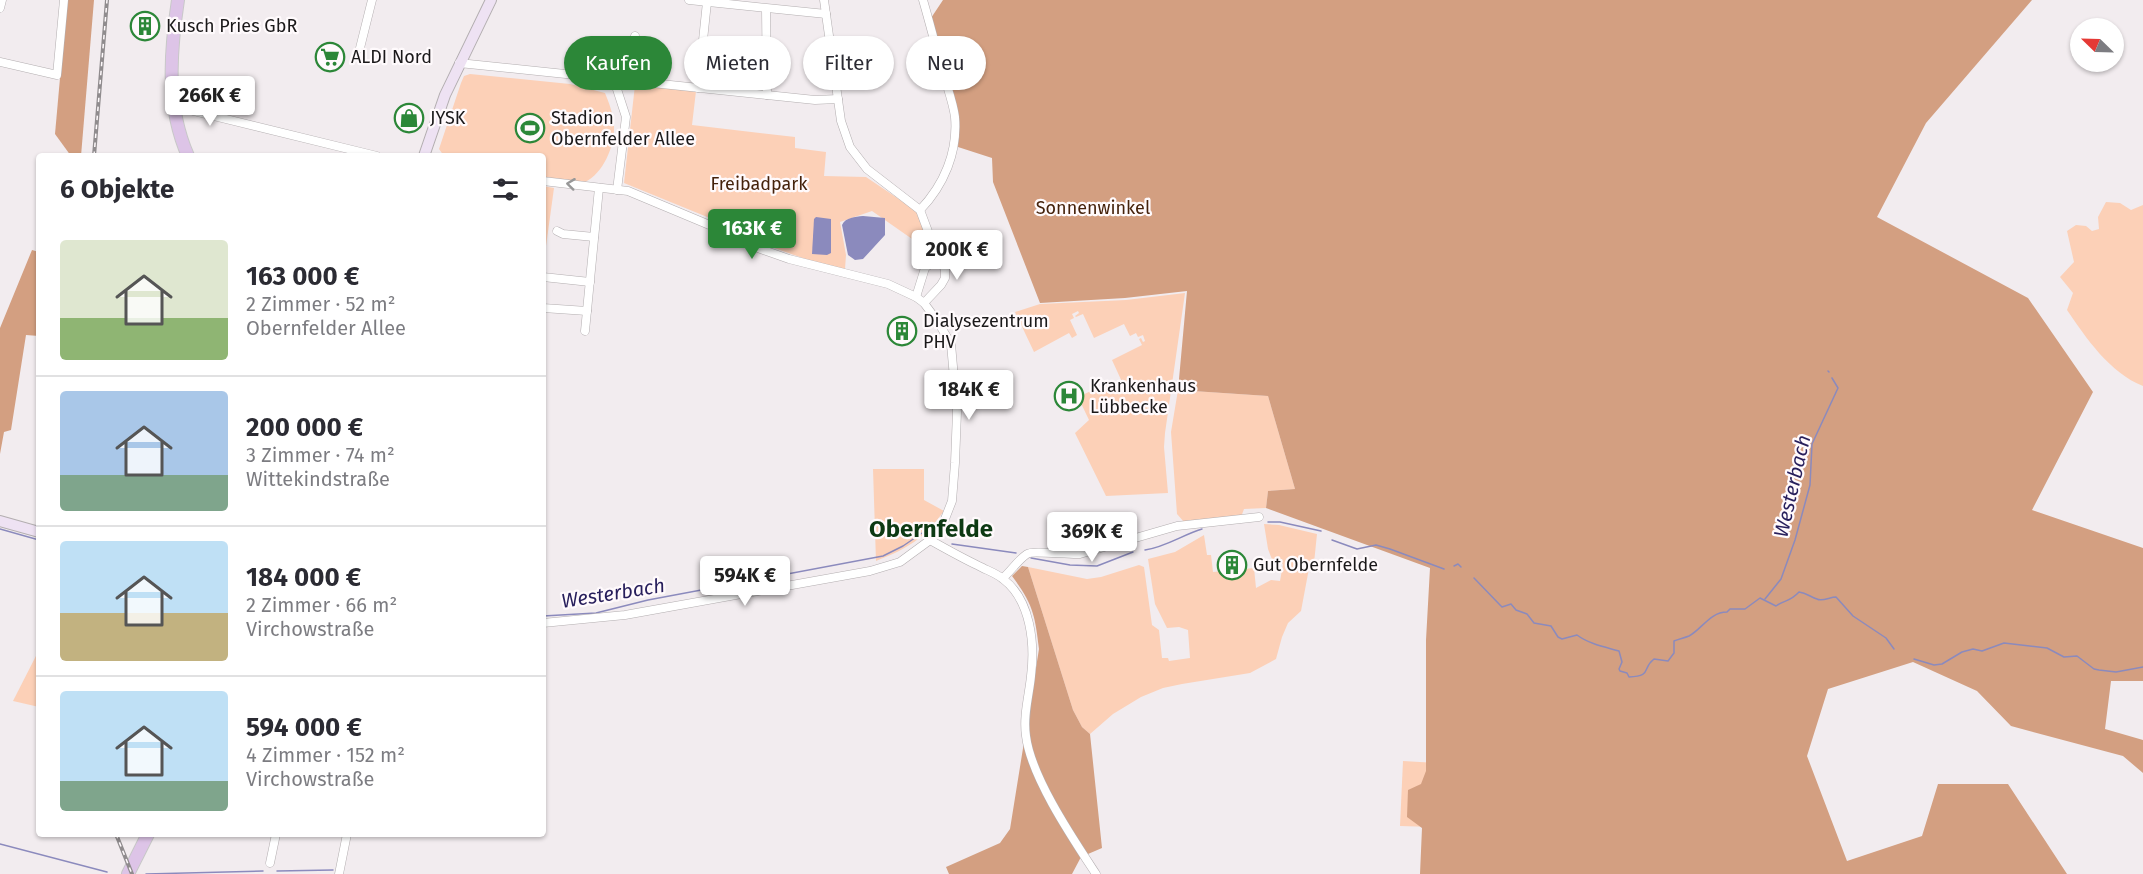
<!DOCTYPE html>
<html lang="de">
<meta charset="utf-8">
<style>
:root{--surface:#fff;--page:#f2f2f3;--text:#2b2b33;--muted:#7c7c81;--line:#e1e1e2;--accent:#2c8738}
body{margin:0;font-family:"Fira Sans",sans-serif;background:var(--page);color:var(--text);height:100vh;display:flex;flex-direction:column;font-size:22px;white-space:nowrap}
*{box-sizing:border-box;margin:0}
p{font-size:20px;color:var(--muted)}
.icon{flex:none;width:33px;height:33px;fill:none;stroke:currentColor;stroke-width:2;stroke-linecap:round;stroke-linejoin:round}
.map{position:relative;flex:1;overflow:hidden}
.side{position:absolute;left:36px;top:153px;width:510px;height:684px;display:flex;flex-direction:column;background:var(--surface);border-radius:6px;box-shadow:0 2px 4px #0004}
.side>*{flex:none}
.banner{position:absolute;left:564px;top:36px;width:570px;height:54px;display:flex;gap:12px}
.needle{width:39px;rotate:293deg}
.tools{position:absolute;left:2070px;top:18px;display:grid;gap:12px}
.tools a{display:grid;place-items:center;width:54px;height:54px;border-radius:50%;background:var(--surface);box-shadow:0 2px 4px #0004;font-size:30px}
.price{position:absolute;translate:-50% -51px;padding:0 14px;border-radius:6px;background:#fff;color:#222;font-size:20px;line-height:39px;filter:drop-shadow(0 2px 3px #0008)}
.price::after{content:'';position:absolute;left:50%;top:36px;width:18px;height:14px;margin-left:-9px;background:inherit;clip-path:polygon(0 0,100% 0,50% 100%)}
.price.current{background:var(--accent);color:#fff}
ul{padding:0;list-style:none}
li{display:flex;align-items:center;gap:18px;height:150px;padding:0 24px}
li+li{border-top:2px solid var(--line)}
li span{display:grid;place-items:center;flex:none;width:168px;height:120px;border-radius:6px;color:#555}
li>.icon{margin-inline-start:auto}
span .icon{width:72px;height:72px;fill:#fffc;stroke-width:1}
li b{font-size:26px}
h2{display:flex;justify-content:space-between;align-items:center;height:72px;padding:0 24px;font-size:26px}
.tag{padding:0 21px;border-radius:27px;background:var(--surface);box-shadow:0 2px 4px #0004;font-size:21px;line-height:54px}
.tag.current{background:var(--accent);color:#fff}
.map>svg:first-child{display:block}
</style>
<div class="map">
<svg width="2143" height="874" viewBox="0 0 2143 874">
<rect width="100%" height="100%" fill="#f2ecef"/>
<g fill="#fcd0b7">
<path d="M 470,74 L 570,84 L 605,93 C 609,103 613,113 614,125 C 615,145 604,173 585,182 L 543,177 L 543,156 L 444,156 L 439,149 L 461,83 L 464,76 Z"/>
<path d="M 635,85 L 696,91 L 692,125 L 795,137 L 795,148 L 826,152 L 824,176 L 866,177 L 918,212 L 927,236 L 925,248 L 872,211 L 840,222 L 846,255 L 845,269 L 814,262 L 757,242 L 744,232 L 624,183 Z"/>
<path d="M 543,186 L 554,188 L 543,268 Z"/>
<path d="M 2106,202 L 2120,203 L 2131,210 L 2143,205 L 2143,386 C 2110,373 2086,338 2067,310 L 2073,293 L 2060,277 L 2074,262 L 2067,231 L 2076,225 L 2086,226 L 2092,231 L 2099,229 L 2098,217 Z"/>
<path d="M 1185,293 L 1165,433 L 1164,447 L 1168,493 L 1106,496 L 1075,433 L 1089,420 L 1078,397 L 1108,383 L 1111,390 L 1115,388 L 1117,393 L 1123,390 L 1123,387 L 1118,389 L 1117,387 L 1123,384 L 1112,360 L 1142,345 L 1139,339 L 1141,338 L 1143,342 L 1145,341 L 1143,335 L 1138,337 L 1136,333 L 1130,336 L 1124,324 L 1094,338 L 1083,314 L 1076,317 L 1075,316 L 1079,313 L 1078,311 L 1072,314 L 1074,318 L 1070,320 L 1077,335 L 1072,338 L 1069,333 L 1034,352 L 1015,312 L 1040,304 L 1126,300 Z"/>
<path d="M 1178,390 L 1268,396 L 1295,489 L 1268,491 L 1266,508 L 1244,509 L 1241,517 L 1184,522 L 1177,514 L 1171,432 Z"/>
<path d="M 873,469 L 924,469 L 924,500 L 944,511 C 923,539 909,548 876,561 Z"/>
<path d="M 1264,524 L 1279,525 L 1317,534 L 1314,563 L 1310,563 L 1301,611 L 1288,623 L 1282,637 L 1276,659 L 1250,673 L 1182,684 L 1163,688 L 1141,697 L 1113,714 L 1090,734 L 1082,727 L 1073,710 L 1028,567 L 1087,579 L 1101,577 L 1139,565 L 1144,567 L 1152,625 L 1159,630 L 1162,658 L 1168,658 L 1169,661 L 1190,658 L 1188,630 L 1179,627 L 1167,628 L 1155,604 L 1148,559 L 1175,552 L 1204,535 L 1207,555 L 1211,555 L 1213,572 L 1254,568 L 1256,588 L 1271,580 L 1280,581 L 1283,564 L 1273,562 L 1268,549 Z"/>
<path d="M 39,650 L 39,707 L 13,701 Z"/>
<path d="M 1403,761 L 1437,763 L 1433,827 L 1400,826 Z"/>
</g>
<g fill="#d39f81">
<path d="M 67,0 L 94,0 L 81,156 L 71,156 L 55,134 Z"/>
<path d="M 943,0 L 2032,0 L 1926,123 L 1877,217 L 2028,298 L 2093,392 L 2032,510 L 2143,548 L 2143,681 L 2111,681 L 2105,729 L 2143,740 L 2143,773 L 2123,756 L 2011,726 L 1977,691 L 1913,662 L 1828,689 L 1807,756 L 1847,861 L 1922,836 L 1938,784 L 2008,784 L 2067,874 L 1420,874 L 1422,828 L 1407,817 L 1408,790 L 1421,784 L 1426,771 L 1426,640 L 1430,568 L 1266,508 L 1268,491 L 1295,489 L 1268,396 L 1178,390 L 1187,291 L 1125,298 L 1040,303 L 993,182 L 992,158 L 958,147 L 959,122 L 950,86 L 967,80 L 968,69 L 946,70 L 931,18 Z"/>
<path d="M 32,250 L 39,252 L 39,336 L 26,335 L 11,430 L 4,432 L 0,454 L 0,328 Z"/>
<path d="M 1022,566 L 1028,567 L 1073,710 L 1082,727 L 1090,734 L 1102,848 L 1081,857 L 1072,874 L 949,874 L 946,867 L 1000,843 L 1010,829 L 1039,649 C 1035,615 1033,604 1012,576 Z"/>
</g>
<g fill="#8b8abd">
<path d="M 863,216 L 885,218 L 885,235 L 863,259 L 855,260 L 848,255 L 842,225 C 846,217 855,217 863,216 Z"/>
<path d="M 816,217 L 831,219 L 831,253 L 827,255 L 812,254 L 814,219 Z"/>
</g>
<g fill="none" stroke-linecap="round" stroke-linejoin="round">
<g stroke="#8b8abd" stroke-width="1.5">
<path d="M 1828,371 L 1829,372"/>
<path d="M 1268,522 L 1280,522 L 1321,531"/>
<path d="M 0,529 L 39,540"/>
<path d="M 1332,540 L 1357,549 L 1376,545 L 1390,549 L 1444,569"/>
<path d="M 952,544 L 1016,553"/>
<path d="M 1145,550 C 1166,547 1182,535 1202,529"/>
<path d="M 1031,558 L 1070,565 L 1097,566 L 1133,552"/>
<path d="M 1454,566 L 1458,564 L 1461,567"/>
<path d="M 1474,578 L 1500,605 L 1502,607 L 1511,604 L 1516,610 L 1527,614 L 1534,623 L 1551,626 L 1558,637 L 1562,639 L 1577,635 C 1589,644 1605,647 1619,651 L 1622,662 L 1619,669 L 1620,671 L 1627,673 L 1629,677 C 1653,676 1641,669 1654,659 L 1668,661 L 1674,653 L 1674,641 C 1679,639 1684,638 1689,636 C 1702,629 1710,612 1727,612 L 1730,609 L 1745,609 L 1760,598 L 1776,606 C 1784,600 1790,602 1799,592 C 1807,593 1810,597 1817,599 C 1822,602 1830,597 1836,597 L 1853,616 L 1886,638 L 1894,649"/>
<path d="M 1765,599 L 1781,579 L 1795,540 L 1810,485 L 1812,444 L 1838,388 L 1832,378"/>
<path d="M 543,616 L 596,613 L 648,600 L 883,556 L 903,546 L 928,529"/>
<path d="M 1914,659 L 1934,665 L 1942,664 L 1962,652 L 1973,649 L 1982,651 L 2004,643 L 2047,648 L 2064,657 L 2077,656 L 2094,669 L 2099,670 L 2116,672 L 2143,667"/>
<path d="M 0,844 L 107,872"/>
<path d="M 277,871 L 333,870"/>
<path d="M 146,874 L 263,871"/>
</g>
<g stroke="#b3aeb0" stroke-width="9">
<g id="street">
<path d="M 689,0 L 826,14"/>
<path d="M 824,0 L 841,121 L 850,147 L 867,169 L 920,210 L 938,258 L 945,269 L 945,278 L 941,285 L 924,303"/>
<path d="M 0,8 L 2,0"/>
<path d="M 766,9 L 767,95"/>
<path d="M 360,48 L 372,0"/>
<path d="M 0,62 L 57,75 L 64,0"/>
<path d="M 459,63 L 767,95 L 815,100 L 838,99"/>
<path d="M 614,80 L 626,117 L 617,190"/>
<path d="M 628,80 L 635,36"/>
<path d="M 698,88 L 707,2"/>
<path d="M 173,106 L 377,156"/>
<path d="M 543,181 L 628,191 L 731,234 L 755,247 L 789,259 L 888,284 L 916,297 L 924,303 L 938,322 L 951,344 L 957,412 L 955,463 L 952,501 L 943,524 L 930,540 L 900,562 L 870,571 L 625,615 L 543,623"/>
<path d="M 920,210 C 944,185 958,152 955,117 C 953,102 947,87 943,72 C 936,48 930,24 923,0"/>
<path d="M 557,231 L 563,234 L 594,237"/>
<path d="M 543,277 L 590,282"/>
<path d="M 916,297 L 925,268 L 938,258"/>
<path d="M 543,308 L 587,311"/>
<path d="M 585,331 L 599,188"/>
<path d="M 930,540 C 946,549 962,558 979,566 C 986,570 996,573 1003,579 C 1031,600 1035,644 1031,676 C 1029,696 1023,716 1026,736 C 1031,777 1073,839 1096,874"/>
<path d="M 1003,578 C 1011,571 1018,560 1027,554 C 1032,550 1069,555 1080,554 L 1177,526 L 1259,517"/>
<path d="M 270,863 L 276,834"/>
<path d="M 339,874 L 347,834"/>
</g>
</g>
<g stroke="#b3aeb0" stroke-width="12">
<g id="secondary">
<path d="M 424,156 L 445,95 L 491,0"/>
<path d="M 0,521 L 39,532"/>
</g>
</g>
<g stroke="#c8c8c8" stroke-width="14">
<g id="primary">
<path d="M 178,0 C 170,53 166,106 188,156"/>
<path d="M 128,874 L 148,834"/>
</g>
</g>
<use href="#street" stroke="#fff" stroke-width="8"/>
<use href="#secondary" stroke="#eee2f3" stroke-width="10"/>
<use href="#primary" stroke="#ddc4e7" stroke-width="12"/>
<g stroke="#908c8e" stroke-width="4">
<g id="rail">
<path d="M 94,156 L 107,0"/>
<path d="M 116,834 L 132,874"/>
</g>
</g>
<use href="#rail" stroke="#fffafc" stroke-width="1.5" stroke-dasharray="4.5" stroke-linecap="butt"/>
</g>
<defs><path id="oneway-chevron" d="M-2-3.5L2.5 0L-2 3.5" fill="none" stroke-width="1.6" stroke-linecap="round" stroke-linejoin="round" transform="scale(1.5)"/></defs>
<use stroke="#989898" href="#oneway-chevron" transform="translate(571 184) rotate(-173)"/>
<defs>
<g id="building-ring" transform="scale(1.5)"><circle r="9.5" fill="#fffafc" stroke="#2c8738" stroke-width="1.5"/><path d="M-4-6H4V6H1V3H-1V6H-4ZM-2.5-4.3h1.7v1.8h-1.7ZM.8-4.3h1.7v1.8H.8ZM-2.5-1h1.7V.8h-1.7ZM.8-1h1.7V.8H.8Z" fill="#2c8738"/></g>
<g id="supermarket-ring" transform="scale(1.5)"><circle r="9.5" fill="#fffafc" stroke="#2c8738" stroke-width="1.5"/><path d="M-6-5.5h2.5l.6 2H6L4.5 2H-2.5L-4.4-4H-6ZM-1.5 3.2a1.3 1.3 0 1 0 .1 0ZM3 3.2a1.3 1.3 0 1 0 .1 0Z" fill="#2c8738"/></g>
<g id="shop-ring" transform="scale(1.5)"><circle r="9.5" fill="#fffafc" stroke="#2c8738" stroke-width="1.5"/><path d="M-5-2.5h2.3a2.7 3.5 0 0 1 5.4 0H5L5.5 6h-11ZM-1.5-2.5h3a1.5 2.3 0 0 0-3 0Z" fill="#2c8738"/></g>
<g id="stadium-ring" transform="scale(1.5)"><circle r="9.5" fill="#fffafc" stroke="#2c8738" stroke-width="1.5"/><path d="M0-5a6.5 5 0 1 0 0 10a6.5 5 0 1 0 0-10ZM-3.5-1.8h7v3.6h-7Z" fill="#2c8738"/></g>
<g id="hospital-ring" transform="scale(1.5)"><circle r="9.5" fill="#fffafc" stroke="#2c8738" stroke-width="1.5"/><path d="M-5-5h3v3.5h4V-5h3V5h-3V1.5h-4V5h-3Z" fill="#2c8738"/></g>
</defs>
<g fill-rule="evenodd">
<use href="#building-ring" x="145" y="26"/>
<use href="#supermarket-ring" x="330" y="57"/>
<use href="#shop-ring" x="409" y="118"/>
<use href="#stadium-ring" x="530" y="128"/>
<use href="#building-ring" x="902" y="331"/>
<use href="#hospital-ring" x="1069" y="396"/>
<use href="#building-ring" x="1232" y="565"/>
</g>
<g text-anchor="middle" stroke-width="4.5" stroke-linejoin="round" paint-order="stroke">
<g font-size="18" fill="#1b191a" stroke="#fffafc" text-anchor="start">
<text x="166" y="32">Kusch Pries GbR</text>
<text x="351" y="63">ALDI Nord</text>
<text x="430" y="124">JYSK</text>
<text x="551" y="124">Stadion<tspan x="551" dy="21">Obernfelder Allee</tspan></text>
<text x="923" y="327">Dialysezentrum<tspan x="923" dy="21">PHV</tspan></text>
<text x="1090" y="392">Krankenhaus<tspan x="1090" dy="21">Lübbecke</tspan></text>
<text x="1253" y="571">Gut Obernfelde</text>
</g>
<g font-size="18" fill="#45220b" stroke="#fffafc">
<text x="759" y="190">Freibadpark</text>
<text x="1093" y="214">Sonnenwinkel</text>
</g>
<g font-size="20" font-style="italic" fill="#271e5b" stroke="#fffafc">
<text transform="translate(1792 486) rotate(-77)" y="7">Westerbach</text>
<text transform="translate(613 593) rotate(-9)" y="7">Westerbach</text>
</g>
<g font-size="24" font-weight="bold" fill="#0d3913" stroke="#fffafc">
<text x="931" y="537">Obernfelde</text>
</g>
</g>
</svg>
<div class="tools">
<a><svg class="needle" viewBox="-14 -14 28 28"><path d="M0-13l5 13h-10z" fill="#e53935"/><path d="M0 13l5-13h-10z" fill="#7c7c81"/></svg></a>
</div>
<b class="price" style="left:210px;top:127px">266K €</b>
<b class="price current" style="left:752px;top:260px">163K €</b>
<b class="price" style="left:957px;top:281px">200K €</b>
<b class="price" style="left:969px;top:421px">184K €</b>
<b class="price" style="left:1092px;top:563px">369K €</b>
<b class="price" style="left:745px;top:607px">594K €</b>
<div class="banner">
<a class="tag current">Kaufen</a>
<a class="tag">Mieten</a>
<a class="tag">Filter</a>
<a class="tag">Neu</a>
</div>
<section class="side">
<h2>6 Objekte<svg class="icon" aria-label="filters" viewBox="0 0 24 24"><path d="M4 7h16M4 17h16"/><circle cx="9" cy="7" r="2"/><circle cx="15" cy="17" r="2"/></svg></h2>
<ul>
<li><span style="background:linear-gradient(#dfe7d0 65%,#8fb573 0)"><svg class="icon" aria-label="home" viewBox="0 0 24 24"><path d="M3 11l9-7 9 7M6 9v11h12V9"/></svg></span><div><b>163 000 €</b><p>2 Zimmer · 52 m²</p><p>Obernfelder Allee</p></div></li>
<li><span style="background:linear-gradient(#a9c7e8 70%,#7fa58c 0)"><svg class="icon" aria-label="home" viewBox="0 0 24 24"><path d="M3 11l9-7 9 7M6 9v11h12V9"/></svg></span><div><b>200 000 €</b><p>3 Zimmer · 74 m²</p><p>Wittekindstraße</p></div></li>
<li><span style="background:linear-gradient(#bfe0f5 60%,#c2b280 0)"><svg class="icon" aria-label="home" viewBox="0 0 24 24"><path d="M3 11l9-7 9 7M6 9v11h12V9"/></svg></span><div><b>184 000 €</b><p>2 Zimmer · 66 m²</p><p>Virchowstraße</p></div></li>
<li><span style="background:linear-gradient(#bfe0f5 75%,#7fa58c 0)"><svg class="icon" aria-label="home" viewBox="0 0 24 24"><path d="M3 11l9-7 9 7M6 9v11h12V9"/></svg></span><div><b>594 000 €</b><p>4 Zimmer · 152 m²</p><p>Virchowstraße</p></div></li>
</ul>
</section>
</div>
